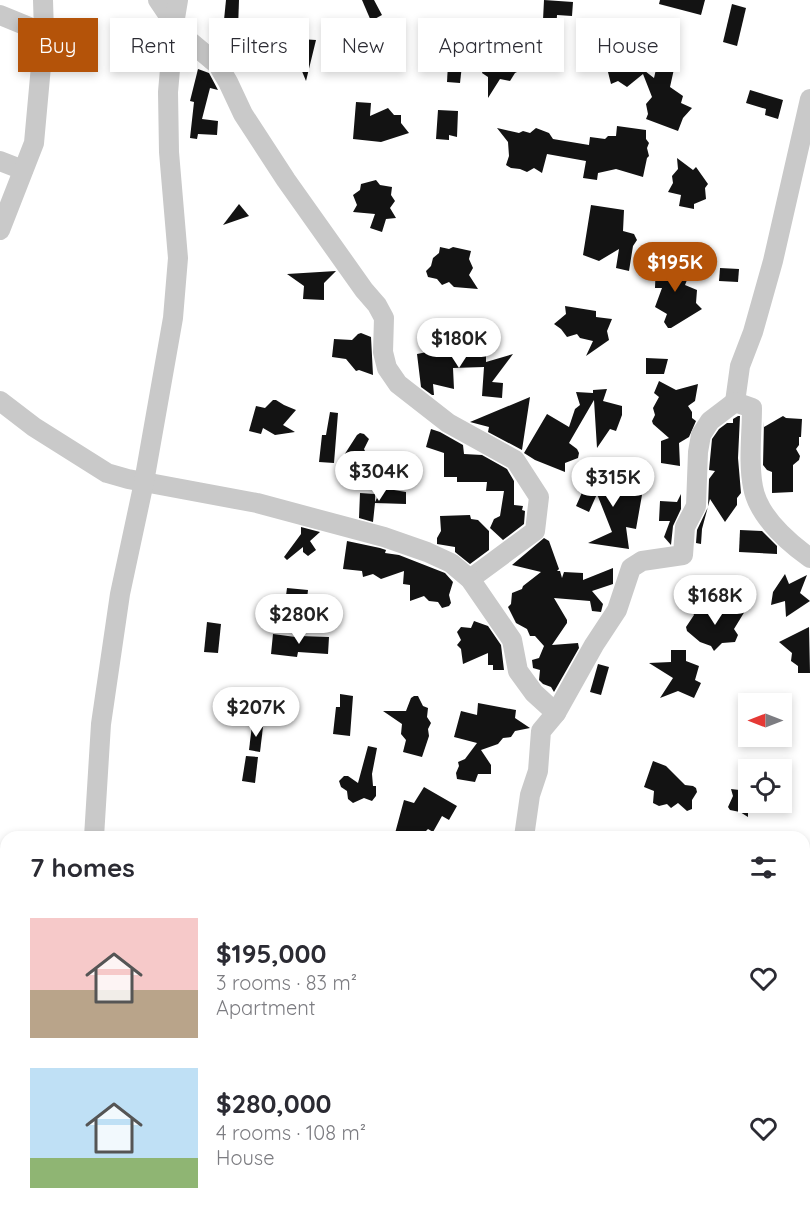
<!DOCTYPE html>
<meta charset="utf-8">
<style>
:root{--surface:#fff;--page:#f2f2f3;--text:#2b2b33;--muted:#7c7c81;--accent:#b45309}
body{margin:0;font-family:Quicksand,sans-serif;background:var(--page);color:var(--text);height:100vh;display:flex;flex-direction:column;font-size:22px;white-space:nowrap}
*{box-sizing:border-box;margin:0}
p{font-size:20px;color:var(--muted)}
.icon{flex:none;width:33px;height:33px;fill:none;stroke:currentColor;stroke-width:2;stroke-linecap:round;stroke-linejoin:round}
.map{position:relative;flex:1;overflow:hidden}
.sheet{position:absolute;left:0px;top:831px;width:810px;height:384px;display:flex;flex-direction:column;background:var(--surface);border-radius:18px 18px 0 0;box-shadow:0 3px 9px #0003}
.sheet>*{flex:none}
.banner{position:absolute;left:18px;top:18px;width:774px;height:54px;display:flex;gap:12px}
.needle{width:39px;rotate:270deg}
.controls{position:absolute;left:738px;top:693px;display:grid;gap:12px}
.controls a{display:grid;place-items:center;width:54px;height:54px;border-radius:0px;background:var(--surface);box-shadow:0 3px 9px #0003;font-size:30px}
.price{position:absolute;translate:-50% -51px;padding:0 14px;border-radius:21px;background:#fff;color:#222;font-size:20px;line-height:39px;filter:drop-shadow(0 2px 3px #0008)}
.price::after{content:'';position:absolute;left:50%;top:36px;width:18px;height:14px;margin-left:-9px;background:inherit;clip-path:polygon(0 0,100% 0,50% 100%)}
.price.current{background:var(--accent);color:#fff}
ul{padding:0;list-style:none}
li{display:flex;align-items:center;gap:18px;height:150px;padding:0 30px}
li span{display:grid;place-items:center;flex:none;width:168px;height:120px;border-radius:0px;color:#555}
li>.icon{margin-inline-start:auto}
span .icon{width:72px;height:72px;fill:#fffc;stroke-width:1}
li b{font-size:26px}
h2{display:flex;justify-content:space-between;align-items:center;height:72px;padding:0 30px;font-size:26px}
.pill{padding:0 21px;border-radius:0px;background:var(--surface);box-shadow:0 3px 9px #0003;font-size:21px;line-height:54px}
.pill.current{background:var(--accent);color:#fff}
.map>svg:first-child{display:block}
</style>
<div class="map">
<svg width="810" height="1215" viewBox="0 0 810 1215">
<rect width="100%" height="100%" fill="#fff"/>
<g fill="#131313">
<path d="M 226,0 L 239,0 L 238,29 L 221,50 Z"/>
<path d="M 362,0 L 374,0 L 382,15 L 371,21 Z"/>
<path d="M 544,0 L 573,2 L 572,16 L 557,15 L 555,52 L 547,52 L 545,20 L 543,20 Z"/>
<path d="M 660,0 L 705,0 L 701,15 L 659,4 Z"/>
<path d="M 732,4 L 746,8 L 737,46 L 723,42 Z"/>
<path d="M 284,38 L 316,40 L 306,81 L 299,64 L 283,63 Z"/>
<path d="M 513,44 L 513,60 L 522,63 L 521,70 L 515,73 L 510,81 L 500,79 L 488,98 L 488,77 L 482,73 L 485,63 L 479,52 L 491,55 L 494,47 L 501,48 Z"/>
<path d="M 622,58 L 620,63 L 636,64 L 654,78 L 657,65 L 674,69 L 670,87 L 683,96 L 681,103 L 692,108 L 683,118 L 678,131 L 646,119 L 648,114 L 646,104 L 652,97 L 643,74 L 627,87 L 618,81 L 611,84 L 608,72 L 592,66 Z"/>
<path d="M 448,64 L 462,65 L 460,83 L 447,82 Z"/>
<path d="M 198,69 L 209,73 L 218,90 L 210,88 L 202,119 L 218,121 L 217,135 L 198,134 L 197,139 L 190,138 L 194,102 L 190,101 Z"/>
<path d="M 750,90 L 783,100 L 778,119 L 765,115 L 766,109 L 746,103 Z"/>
<path d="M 356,102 L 371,103 L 370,116 L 388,108 L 394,115 L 401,115 L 401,123 L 409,133 L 381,142 L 353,139 Z"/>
<path d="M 438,110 L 458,111 L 457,137 L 449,135 L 449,140 L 436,139 Z"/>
<path d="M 617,126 L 646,130 L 646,139 L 649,143 L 647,148 L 649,156 L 647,158 L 643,177 L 616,169 L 598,173 L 597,180 L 583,178 L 586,161 L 547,154 L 542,173 L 534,168 L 527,172 L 520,169 L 511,168 L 506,165 L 509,156 L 508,142 L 497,128 L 519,133 L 523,131 L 530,133 L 536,128 L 549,133 L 553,139 L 589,145 L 590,137 L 605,139 L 608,136 L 616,136 Z"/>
<path d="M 677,158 L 693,170 L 696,167 L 708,184 L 705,188 L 706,199 L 694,204 L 694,209 L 679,206 L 681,195 L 668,192 L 673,183 L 672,176 L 678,169 Z"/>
<path d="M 376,180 L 380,185 L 392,187 L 391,195 L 395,201 L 390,208 L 396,218 L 386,219 L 382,232 L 370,228 L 375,214 L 353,212 L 357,205 L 353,195 L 360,190 L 361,184 Z"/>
<path d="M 239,204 L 249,216 L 223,225 Z"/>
<path d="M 591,205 L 624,210 L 623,231 L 634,234 L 637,240 L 633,246 L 629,271 L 616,268 L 619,249 L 599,261 L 583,255 Z"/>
<path d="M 440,247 L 449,249 L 453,247 L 471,251 L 469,259 L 473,268 L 469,275 L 478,289 L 454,287 L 449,282 L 442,285 L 437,279 L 428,277 L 426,271 L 431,266 L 433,258 L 439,253 Z"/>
<path d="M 656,260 L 684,261 L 683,279 L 687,280 L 685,285 L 697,290 L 696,303 L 702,309 L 671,328 L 668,328 L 664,322 L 667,314 L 655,307 L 662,288 L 655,288 Z"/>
<path d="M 720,268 L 739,269 L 738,282 L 719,281 Z"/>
<path d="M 336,271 L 324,283 L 324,300 L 303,299 L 304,286 L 287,274 Z"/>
<path d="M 565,306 L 596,311 L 596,317 L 612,319 L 607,331 L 609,340 L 586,356 L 593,341 L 580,338 L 577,334 L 567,337 L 561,329 L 554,324 L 566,314 Z"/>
<path d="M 361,333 L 371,337 L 373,375 L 359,370 L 356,371 L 346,359 L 332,357 L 334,339 L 352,340 L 358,334 Z"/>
<path d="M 472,347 L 486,353 L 486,362 L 513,354 L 492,382 L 503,383 L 502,398 L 482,396 L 484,367 L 453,368 L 454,389 L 433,384 L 434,395 L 432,395 L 421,387 L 417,354 L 432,351 L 470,350 Z"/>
<path d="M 646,358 L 668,359 L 664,374 L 646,374 Z"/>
<path d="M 659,381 L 676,390 L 698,384 L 695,401 L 688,406 L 692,412 L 692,418 L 696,421 L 689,437 L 679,443 L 680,466 L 661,463 L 661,441 L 669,438 L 653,424 L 652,421 L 655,415 L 653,408 L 659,397 L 654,393 Z"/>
<path d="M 607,389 L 603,401 L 622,406 L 622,415 L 616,431 L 610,429 L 597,448 L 594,400 L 569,443 L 577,449 L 579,453 L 578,458 L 565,463 L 565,472 L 535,460 L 524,453 L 547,414 L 569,427 L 575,409 L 580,405 L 576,392 L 593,393 L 593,390 Z"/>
<path d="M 530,397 L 522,450 L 488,432 L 489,427 L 470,422 Z"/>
<path d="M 273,400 L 276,400 L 284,405 L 296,410 L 283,425 L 295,432 L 275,435 L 263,428 L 261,434 L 249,431 L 256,406 L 265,408 Z"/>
<path d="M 330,412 L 338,413 L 334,463 L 319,462 L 322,435 L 326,435 Z"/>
<path d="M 738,416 L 740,416 L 738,458 L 741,493 L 737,498 L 737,505 L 725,522 L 710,499 L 702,529 L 701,544 L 696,543 L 697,530 L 708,507 L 709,479 L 715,471 L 709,470 L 712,439 L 719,429 L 727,423 L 733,423 L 733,419 Z"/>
<path d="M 783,416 L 786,418 L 802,419 L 801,437 L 799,437 L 799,445 L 796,449 L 800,456 L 799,460 L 793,465 L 793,492 L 772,493 L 772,472 L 767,470 L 763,465 L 764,421 L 764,427 Z"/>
<path d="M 431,429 L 440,432 L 463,445 L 464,454 L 482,455 L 507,469 L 514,481 L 514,505 L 523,506 L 522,510 L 525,511 L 524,524 L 503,540 L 490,528 L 494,519 L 500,516 L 504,491 L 486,491 L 487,482 L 457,482 L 457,477 L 444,477 L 444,453 L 426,447 Z"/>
<path d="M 360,433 L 364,434 L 369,439 L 364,449 L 367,455 L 362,461 L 365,469 L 359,474 L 354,472 L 350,464 L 339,463 L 357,435 Z"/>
<path d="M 623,474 L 625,486 L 632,486 L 642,495 L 636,529 L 626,527 L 629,549 L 588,543 L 612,532 L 597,494 L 589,512 L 576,506 L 588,479 L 598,480 L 599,476 L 609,481 Z"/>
<path d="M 382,488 L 406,492 L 406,504 L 375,503 L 373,522 L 359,518 L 360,493 L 375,494 L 375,502 Z"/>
<path d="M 681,494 L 681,509 L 673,526 L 671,545 L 664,537 L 670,521 L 659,521 L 660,501 L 677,502 Z"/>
<path d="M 470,515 L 471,519 L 478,520 L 489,531 L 489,550 L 470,564 L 455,552 L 455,547 L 437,544 L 437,538 L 441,531 L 440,516 Z"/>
<path d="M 301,527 L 320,532 L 310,541 L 316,550 L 308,556 L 303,552 L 303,547 L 287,560 L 284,557 L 301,534 Z"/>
<path d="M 740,530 L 762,531 L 777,546 L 777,554 L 739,552 Z"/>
<path d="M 544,538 L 549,541 L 559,569 L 557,571 L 560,571 L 562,578 L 564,572 L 583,573 L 583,580 L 613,568 L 613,584 L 592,591 L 603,604 L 601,612 L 592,611 L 590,601 L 554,598 L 567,620 L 567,623 L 552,645 L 578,643 L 579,648 L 554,692 L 551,687 L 543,684 L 539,680 L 540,670 L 533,668 L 532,660 L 539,658 L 544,646 L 535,636 L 530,636 L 527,629 L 516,623 L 508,607 L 511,604 L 512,593 L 522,589 L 523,586 L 541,572 L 512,565 Z"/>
<path d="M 347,541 L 380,548 L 386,550 L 385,553 L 399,555 L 445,573 L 453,582 L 449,595 L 451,603 L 449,606 L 442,608 L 438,602 L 429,601 L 424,596 L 410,601 L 410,585 L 403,584 L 404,571 L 381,579 L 373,574 L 363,577 L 362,571 L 343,569 Z"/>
<path d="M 785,574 L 789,584 L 807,575 L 800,593 L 810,601 L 786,617 L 785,601 L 771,605 L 773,592 Z"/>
<path d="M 287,588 L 308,590 L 306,608 L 312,615 L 299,635 L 276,615 L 275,609 L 285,603 Z"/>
<path d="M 707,605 L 710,607 L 745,611 L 734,629 L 738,635 L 735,642 L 722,643 L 714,651 L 711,646 L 700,642 L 687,631 L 686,627 L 694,615 L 692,611 L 704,608 Z"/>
<path d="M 474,621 L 488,626 L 501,645 L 504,670 L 493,670 L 493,665 L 488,665 L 488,653 L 463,664 L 461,649 L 457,645 L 461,640 L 457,632 L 461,627 L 471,628 Z"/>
<path d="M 207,622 L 221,624 L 218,653 L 204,652 Z"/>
<path d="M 809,627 L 810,673 L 798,673 L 798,666 L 791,661 L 792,653 L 779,642 Z"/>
<path d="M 273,634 L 303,638 L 300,636 L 329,637 L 328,654 L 298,652 L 297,657 L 271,654 Z"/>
<path d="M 671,650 L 686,650 L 686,661 L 699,666 L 695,680 L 701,683 L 694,698 L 678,691 L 660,698 L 673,678 L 649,663 L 671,662 Z"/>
<path d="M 598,664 L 609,667 L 601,695 L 590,692 Z"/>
<path d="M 340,694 L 353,696 L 350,736 L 333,734 L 336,707 L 340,707 Z"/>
<path d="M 414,696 L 418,696 L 423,706 L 428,708 L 427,717 L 431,723 L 428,729 L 429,736 L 422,757 L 403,752 L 406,740 L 401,734 L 402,724 L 383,711 L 406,711 L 411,698 Z"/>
<path d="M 478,703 L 516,710 L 515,718 L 530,728 L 515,731 L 511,737 L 503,738 L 498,744 L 481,750 L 491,765 L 491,774 L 478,774 L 475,782 L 457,779 L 456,773 L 459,766 L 458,762 L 465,759 L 477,743 L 454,737 L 461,711 L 477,715 Z"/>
<path d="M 252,725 L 263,727 L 260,752 L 249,750 Z"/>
<path d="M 368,746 L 377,748 L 372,774 L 373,786 L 376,786 L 376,796 L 372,801 L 364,798 L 353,803 L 348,799 L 347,791 L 341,787 L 339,781 L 344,776 L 348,776 L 358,783 Z"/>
<path d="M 246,756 L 258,757 L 255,783 L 242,781 Z"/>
<path d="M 653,761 L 666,766 L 685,785 L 693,786 L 696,788 L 697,792 L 692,800 L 692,809 L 687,811 L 678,803 L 671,808 L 667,804 L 659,806 L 653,803 L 654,791 L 644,787 Z"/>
<path d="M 424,787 L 457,806 L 449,820 L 442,816 L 433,832 L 428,829 L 420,837 L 394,837 L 404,800 L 414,803 Z"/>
<path d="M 731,789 L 748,791 L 748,817 L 740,812 L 730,810 L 728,807 L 733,796 Z"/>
</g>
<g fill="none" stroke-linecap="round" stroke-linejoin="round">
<g stroke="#c9c9c9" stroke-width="20">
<path d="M 158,0 L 181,34 L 218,65 L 228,82 L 243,114 L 286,180 L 364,290 L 377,305 L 384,318 L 383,352 L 387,368 L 398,384 L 448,423 L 515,460 L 539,497 L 535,531 L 470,579"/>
<path d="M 0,15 L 44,33"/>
<path d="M 810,99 L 773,261 L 753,332 L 740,366 L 735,402 L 752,408 C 752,434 748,462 753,487 C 758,516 788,542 810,558"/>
<path d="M 0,161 L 23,170"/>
<path d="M 0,230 L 34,143 L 44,33 L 43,0"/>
<path d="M 0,401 L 34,427 L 107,473 L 128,479 L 257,503 L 384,537 L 427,552 L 451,563 L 470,579 L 512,640 L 518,671 L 534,693 L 556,713"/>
<path d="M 94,837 L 101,724 L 120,594 L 144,482 L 173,318 L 178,258 L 169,152 L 168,92 L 174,24 L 178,0"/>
<path d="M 524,837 L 530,795 L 538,771 L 541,731 L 556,713 L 594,645 L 617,610 L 631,568 L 642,561 L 683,555 L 685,527 L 696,506 L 698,452 L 701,435 L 710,421 L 735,402"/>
<path d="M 0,1018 L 6,1019"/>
<path d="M 86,1209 L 86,1215"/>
<path d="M 347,1215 L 349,1209"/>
</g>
</g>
</svg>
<div class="controls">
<a><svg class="needle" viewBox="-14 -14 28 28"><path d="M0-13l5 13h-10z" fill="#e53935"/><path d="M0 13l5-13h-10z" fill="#7c7c81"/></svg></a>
<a><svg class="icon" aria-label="locate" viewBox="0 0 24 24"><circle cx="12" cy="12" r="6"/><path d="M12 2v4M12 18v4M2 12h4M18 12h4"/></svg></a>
</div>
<b class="price current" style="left:675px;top:293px">$195K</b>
<b class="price" style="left:459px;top:369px">$180K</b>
<b class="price" style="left:379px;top:502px">$304K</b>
<b class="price" style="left:613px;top:508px">$315K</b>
<b class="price" style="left:715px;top:626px">$168K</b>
<b class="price" style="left:299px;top:645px">$280K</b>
<b class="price" style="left:256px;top:738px">$207K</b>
<div class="banner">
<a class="pill current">Buy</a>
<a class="pill">Rent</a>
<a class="pill">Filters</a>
<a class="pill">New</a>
<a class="pill">Apartment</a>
<a class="pill">House</a>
</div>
<section class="sheet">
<h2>7 homes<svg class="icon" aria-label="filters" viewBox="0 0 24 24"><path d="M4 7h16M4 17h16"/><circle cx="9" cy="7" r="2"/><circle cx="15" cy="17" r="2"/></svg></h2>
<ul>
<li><span style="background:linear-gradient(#f6c9c9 60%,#b9a48a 0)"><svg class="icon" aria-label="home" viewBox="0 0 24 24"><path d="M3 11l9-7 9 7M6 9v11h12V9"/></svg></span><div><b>$195,000</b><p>3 rooms · 83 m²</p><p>Apartment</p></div><svg class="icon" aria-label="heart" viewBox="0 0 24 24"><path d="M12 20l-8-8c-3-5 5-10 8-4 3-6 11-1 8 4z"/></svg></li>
<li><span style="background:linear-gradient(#bfe0f5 75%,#8fb573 0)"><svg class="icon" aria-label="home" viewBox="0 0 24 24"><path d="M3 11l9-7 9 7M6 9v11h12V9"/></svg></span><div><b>$280,000</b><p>4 rooms · 108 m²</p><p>House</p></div><svg class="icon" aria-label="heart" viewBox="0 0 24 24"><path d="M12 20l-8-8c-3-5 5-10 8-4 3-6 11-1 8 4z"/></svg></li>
</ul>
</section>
</div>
